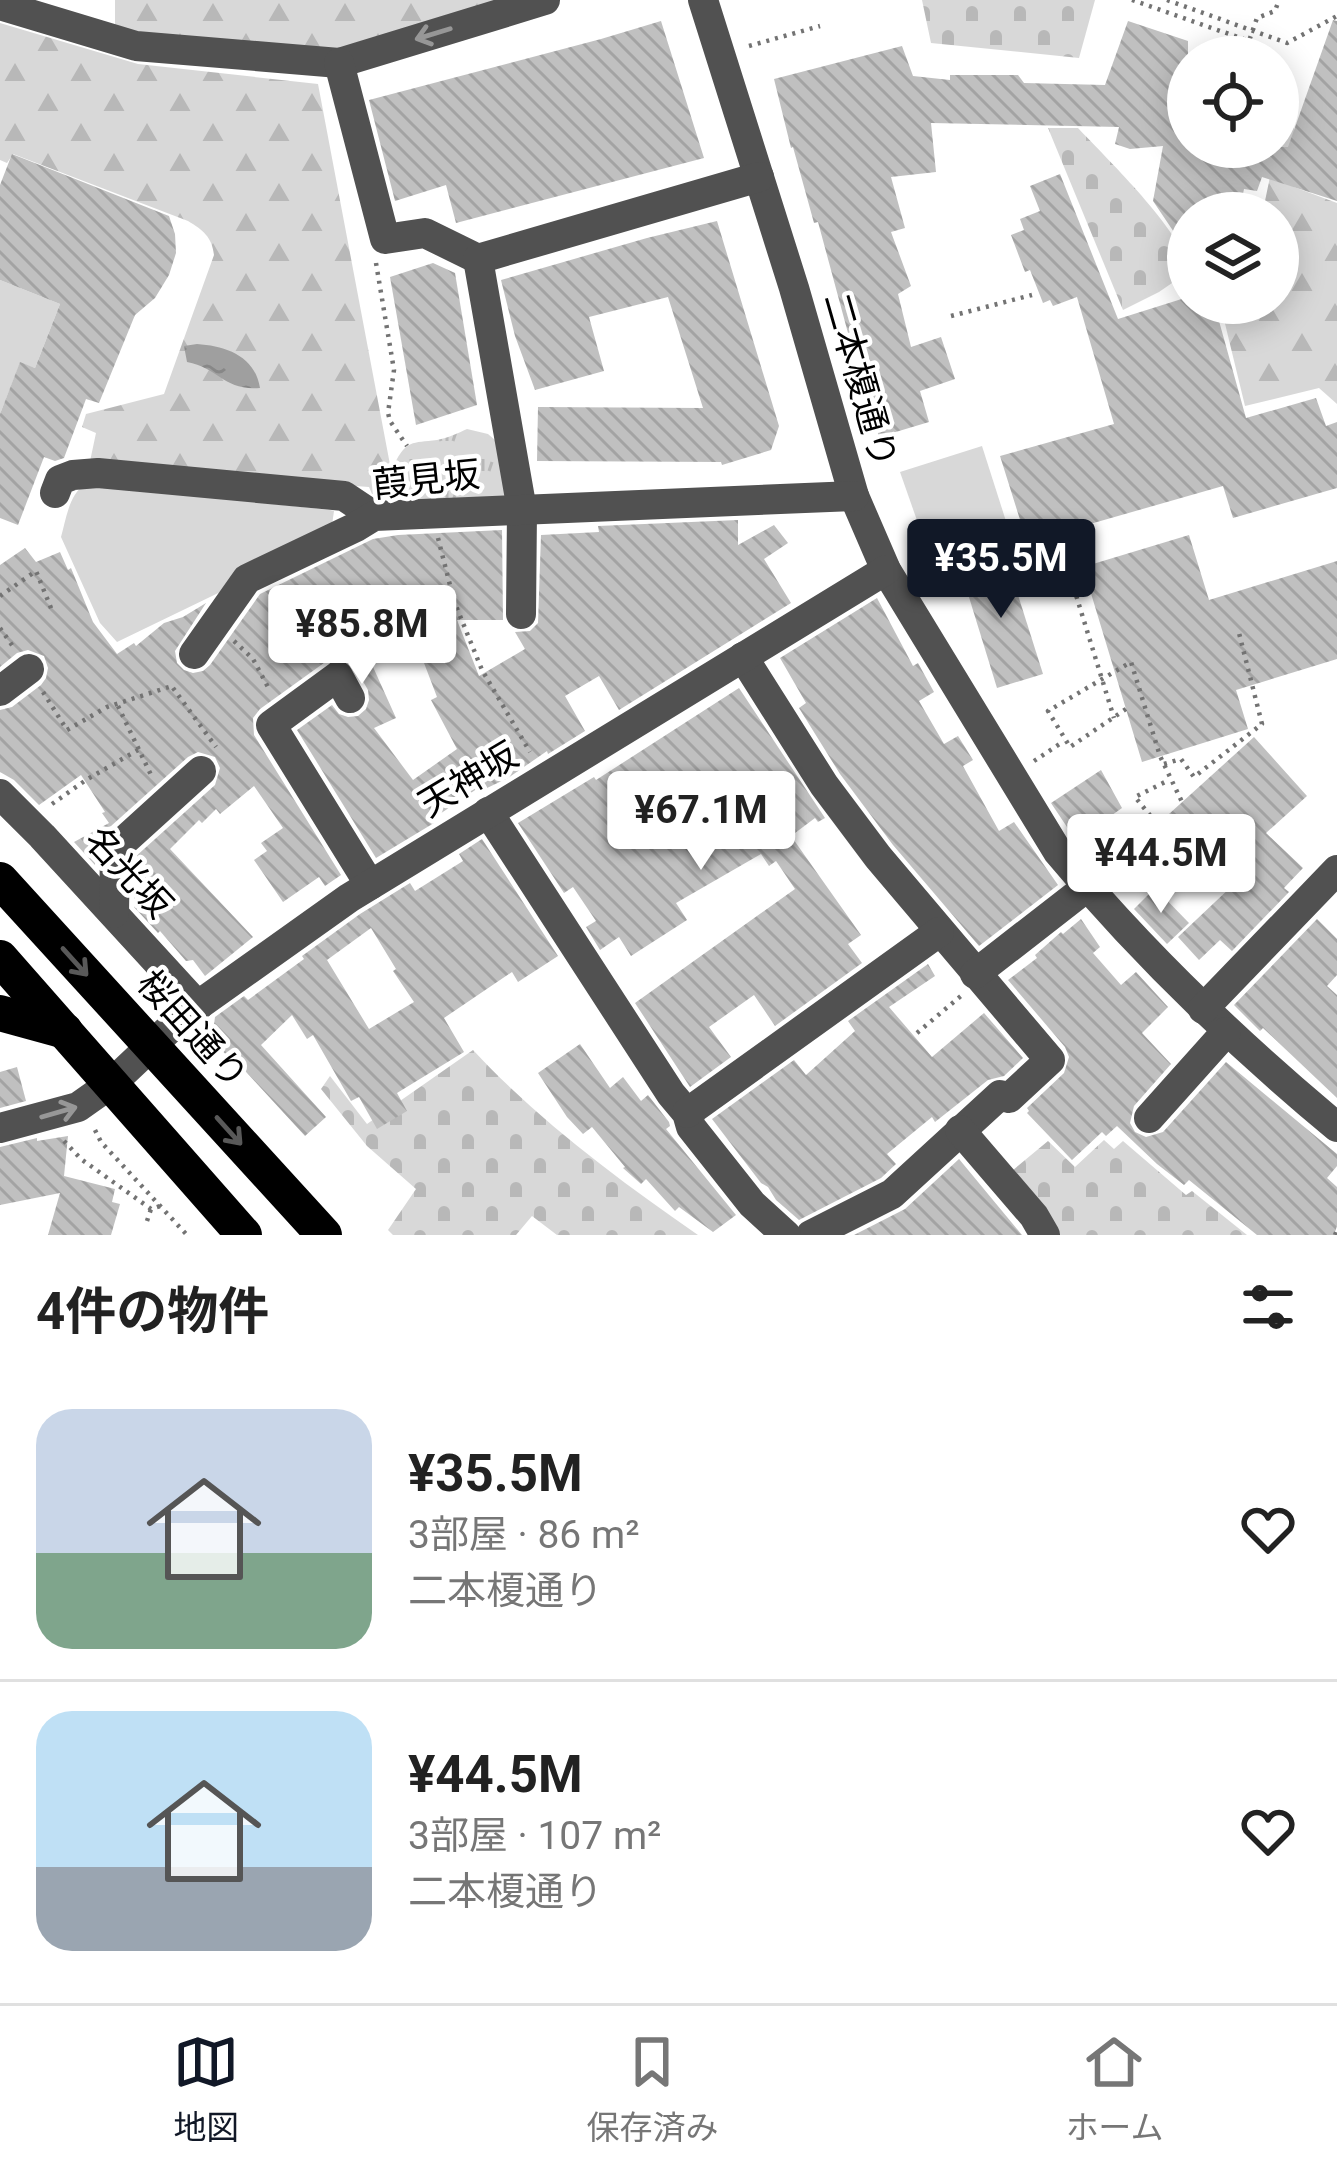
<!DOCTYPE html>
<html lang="ja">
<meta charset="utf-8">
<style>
:root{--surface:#fff;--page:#f2f2f2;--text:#222;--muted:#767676;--line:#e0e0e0;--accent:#111827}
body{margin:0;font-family:Roboto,"Noto Sans JP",sans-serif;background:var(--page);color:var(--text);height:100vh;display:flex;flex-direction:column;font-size:45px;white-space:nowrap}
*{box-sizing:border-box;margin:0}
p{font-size:39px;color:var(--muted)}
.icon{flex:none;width:66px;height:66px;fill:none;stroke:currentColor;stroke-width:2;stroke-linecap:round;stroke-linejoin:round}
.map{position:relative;height:1235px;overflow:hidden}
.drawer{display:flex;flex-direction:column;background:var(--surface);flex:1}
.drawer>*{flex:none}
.fabs{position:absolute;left:1167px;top:36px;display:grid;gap:24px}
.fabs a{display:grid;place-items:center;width:132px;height:132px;border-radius:50%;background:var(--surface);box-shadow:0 6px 30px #0003;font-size:60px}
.price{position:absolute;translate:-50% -102px;padding:0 27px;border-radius:12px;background:#fff;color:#222;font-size:39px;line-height:78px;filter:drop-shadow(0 3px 6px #0008)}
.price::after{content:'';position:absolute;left:50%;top:72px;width:36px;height:27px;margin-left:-18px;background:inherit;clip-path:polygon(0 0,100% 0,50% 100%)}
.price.current{background:var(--accent);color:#fff}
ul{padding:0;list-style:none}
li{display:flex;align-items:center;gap:36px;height:300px;padding:0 36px}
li+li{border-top:3px solid var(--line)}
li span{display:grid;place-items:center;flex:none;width:336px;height:240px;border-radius:36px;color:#555}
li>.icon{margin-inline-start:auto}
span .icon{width:144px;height:144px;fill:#fffc;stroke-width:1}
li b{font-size:51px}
h2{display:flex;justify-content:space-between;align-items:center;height:144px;padding:0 36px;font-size:51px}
.dock{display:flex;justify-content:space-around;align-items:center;height:168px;border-top:3px solid var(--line);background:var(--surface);font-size:33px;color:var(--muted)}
.dock a{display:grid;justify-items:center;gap:6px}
.dock .current{color:var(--accent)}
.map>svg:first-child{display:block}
</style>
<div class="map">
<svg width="1337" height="1235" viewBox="0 0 1337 1235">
<defs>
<pattern id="grass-tufts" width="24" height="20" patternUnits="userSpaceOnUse" patternTransform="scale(3)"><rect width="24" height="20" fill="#d8d8d8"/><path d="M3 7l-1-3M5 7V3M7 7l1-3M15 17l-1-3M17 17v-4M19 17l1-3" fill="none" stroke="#b8b8b8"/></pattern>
<pattern id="forest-firs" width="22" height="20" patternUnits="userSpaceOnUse" patternTransform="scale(3)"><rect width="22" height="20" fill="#d8d8d8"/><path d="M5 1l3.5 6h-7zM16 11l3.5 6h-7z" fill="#b8b8b8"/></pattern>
<pattern id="cemetery-stones" width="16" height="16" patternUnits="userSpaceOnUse" patternTransform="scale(3)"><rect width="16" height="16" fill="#d8d8d8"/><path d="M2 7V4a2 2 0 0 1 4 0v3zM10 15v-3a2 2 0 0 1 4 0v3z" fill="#b8b8b8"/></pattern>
<pattern id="water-ripples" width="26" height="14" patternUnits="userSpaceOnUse" patternTransform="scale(3)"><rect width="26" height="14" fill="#9f9f9f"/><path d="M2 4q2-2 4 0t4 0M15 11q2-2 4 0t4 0" fill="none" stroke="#878787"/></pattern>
<pattern id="building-back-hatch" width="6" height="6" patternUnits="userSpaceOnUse" patternTransform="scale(3)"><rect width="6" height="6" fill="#c0c0c0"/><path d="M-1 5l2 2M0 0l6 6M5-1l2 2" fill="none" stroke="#a3a3a3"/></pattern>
</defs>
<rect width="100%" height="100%" fill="#fff"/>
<path fill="url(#grass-tufts)" d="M 467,429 L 488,434 L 495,440 L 507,497 L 401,505 L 394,465 C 406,440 412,443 437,440 C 448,438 458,433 467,429 Z"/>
<g fill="url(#forest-firs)">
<path d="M 115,0 L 508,0 L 339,57 L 115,32 Z"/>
<path d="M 0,23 L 138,64 L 318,84 L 395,491 L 372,494 L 369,487 L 89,466 L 96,433 L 82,427 L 86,414 L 164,394 L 214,255 C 212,237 203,230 188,221 L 13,154 L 7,163 L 0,160 Z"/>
<path d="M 1284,109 L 1294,114 L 1294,187 L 1337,203 L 1337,404 L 1319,388 L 1245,406 L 1220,303 L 1278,303 L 1278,213 L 1251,213 L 1265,201 Z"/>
</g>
<g fill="url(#cemetery-stones)">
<path d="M 922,0 L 1095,0 L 1079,58 L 931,43 Z"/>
<path d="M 1048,128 L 1078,128 C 1105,157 1188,236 1188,272 L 1159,292 L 1123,310 Z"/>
<path d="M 473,1050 C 539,1121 619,1180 698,1235 L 557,1235 L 532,1216 L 516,1235 L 393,1235 L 388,1230 L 416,1189 L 367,1146 L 321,1089 L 330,1076 L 367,1124 Z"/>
<path d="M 1104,1140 L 1114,1149 L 1123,1141 L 1186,1195 L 1192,1191 L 1247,1235 L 1050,1235 L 1007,1175 L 1048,1141 L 1075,1167 Z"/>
</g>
<g fill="#d8d8d8">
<path d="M 0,280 L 60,304 L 35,368 L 20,363 L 0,414 Z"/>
<path d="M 982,446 L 1012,540 L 933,566 L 900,472 Z"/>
<path d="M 86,484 L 330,510 L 334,511 L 330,539 L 117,642 L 100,623 L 61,537 C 66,520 69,493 86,484 Z"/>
</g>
<path fill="url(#water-ripples)" d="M 197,344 C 226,346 255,356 260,388 C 224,391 219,368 187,362 L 184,346 Z"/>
<g fill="url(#building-back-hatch)" fill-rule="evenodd">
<path d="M 1333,20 L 1337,21 L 1337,201 L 1262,177 L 1257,191 L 1244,189 L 1239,213 L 1188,213 L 1188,253 L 1153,201 L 1163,146 L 1130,149 L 1115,144 L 1119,127 L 931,123 L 936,172 L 891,177 L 905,228 L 891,232 L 911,286 L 898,294 L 911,347 L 941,337 L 955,379 L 920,391 L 929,422 L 879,437 L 873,417 L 878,415 L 851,332 L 848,333 L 818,222 L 814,223 L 793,147 L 791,148 L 774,79 L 902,46 L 913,76 L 950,80 L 950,75 L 1018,75 L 1024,83 L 1105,85 L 1128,21 L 1188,41 L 1188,147 L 1288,147 Z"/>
<path d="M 661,21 L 704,158 L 456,223 L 446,185 L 395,201 L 369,100 L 601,39 Z"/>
<path d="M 12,154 L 169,216 L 175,234 L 176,253 L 169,275 L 155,298 L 135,315 L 99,403 L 86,399 L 64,458 L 55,461 L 44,457 L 18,525 L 0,518 L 0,414 L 20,362 L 35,368 L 60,304 L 0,280 L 0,185 Z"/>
<path d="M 1060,174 L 1118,319 L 1188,297 L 1188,303 L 1214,303 L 1246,418 L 1316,398 L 1326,426 L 1337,422 L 1337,488 L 1233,518 L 1223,486 L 1027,542 L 1000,456 L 1114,424 L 1077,297 L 1053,306 L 1050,300 L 1043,303 L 1030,270 L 1025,272 L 1011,235 L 1024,230 L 1020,219 L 1040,211 L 1030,186 Z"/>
<path d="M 717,221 L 779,426 L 771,450 L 722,465 L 721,462 L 537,461 L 538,407 L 703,408 L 668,297 L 589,317 L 604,371 L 535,390 L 515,336 L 501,280 L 647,238 Z"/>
<path d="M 433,263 L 455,273 L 477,405 L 416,425 L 390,277 Z"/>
<path d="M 738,520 L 738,545 L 774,525 L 788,543 L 764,559 L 791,603 L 619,710 L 599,676 L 565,696 L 585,731 L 548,754 L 547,751 L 508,778 L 487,788 L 484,784 L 431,820 L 434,823 L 376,858 L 297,730 L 332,705 L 339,714 L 348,717 L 358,716 L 366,709 L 369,700 L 368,690 L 354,666 L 346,658 L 338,657 L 328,660 L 260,709 L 253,718 L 254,735 L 341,875 L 325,886 L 319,877 L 283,902 L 254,860 L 267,851 L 261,843 L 283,828 L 254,786 L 220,814 L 216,809 L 202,823 L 199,820 L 170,849 L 253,937 L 205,976 L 193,960 L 186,961 L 160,931 L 158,933 L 134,907 L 134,858 L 215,785 L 220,768 L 215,757 L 198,752 L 188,757 L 101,835 L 96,848 L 95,865 L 74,842 L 109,823 L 102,813 L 105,812 L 81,775 L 39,805 L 14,780 L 0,772 L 0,710 L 12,707 L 41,685 L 46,678 L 48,668 L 44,656 L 28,650 L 17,653 L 0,667 L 0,565 L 25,548 L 36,562 L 60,552 L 68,570 L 71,568 L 93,622 L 117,654 L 134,643 L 136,646 L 164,623 L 183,617 L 206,603 L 175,651 L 177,663 L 184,670 L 193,673 L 203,671 L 210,665 L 260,594 L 373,539 L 398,535 L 502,530 L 503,620 L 457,620 L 479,676 L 525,649 L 515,632 L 530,631 L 538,623 L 541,535 L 599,532 L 598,526 ZM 367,586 L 401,647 L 416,642 L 437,697 L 431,700 L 457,749 L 413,780 L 374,728 L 396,718 L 342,598 Z"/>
<path d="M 1189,535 L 1209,600 L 1337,561 L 1337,659 L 1236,690 L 1248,729 L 1142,762 L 1083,567 Z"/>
<path d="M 1005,554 L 1043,674 L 997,688 L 960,568 Z"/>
<path d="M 877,598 L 913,666 L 918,663 L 934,692 L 919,701 L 944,744 L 958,736 L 973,760 L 963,766 L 999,831 L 1014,822 L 1058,885 L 979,946 L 893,845 L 840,774 L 799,708 L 806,703 L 780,658 Z"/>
<path d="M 739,688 L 825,818 L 818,822 L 815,818 L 791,836 L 861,935 L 848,944 L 862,963 L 775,1026 L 754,995 L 709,1027 L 731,1057 L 690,1087 L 635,1003 L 795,889 L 776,861 L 769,866 L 761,854 L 676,903 L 687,920 L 631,956 L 619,937 L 600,950 L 586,927 L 596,921 L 573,887 L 564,893 L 518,823 L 594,777 L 596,780 Z"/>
<path d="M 1254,737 L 1307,796 L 1266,833 L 1303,868 L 1284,888 L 1289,892 L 1232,951 L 1220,940 L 1199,960 L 1178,937 L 1233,885 L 1169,814 Z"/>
<path d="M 1101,770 L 1122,808 L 1105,820 L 1120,837 L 1103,850 L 1096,842 L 1083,851 L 1051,803 Z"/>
<path d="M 482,839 L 558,956 L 518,982 L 512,972 L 444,1018 L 464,1052 L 397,1093 L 407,1111 L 377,1129 L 359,1097 L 351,1101 L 313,1035 L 307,1039 L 292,1015 L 261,1045 L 326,1117 L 305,1136 L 237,1062 L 235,1064 L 212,1040 L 215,1017 L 244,996 L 248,1000 L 304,959 L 302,956 L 360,914 L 410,883 L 415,891 L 463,861 L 459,854 ZM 371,928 L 396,969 L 393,971 L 414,1002 L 369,1029 L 327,960 Z"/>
<path d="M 1155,888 L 1189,923 L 1167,944 L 1134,909 Z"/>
<path d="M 1081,919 L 1100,947 L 1093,953 L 1121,985 L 1136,972 L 1168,1007 L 1142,1033 L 1171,1064 L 1134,1106 L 1130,1123 L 1135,1132 L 1146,1137 L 1163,1132 L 1226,1062 L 1337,1154 L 1337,1166 L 1327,1178 L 1337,1187 L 1337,1226 L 1334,1235 L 1257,1235 L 1189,1180 L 1184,1185 L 1157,1164 L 1117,1126 L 1106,1136 L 1102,1132 L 1072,1160 L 1027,1113 L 1029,1111 L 1027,1108 L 1064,1073 L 1069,1057 L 1065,1047 L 1008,980 L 1037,958 L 1035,955 L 1061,932 L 1063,934 Z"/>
<path d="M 1317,919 L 1337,939 L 1337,975 L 1327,986 L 1337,995 L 1337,1098 L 1263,1028 L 1260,1031 L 1234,1005 Z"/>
<path d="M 928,964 L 935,976 L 889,1007 L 932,1057 L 984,1013 L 1023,1058 L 1004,1076 L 988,1080 L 935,1122 L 932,1117 L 887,1154 L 896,1164 L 881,1178 L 799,1220 L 776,1200 L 768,1187 L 761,1183 L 712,1119 L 794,1060 L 806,1075 L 855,1031 L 848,1021 Z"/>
<path d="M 580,1044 L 610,1088 L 623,1077 L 641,1101 L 648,1095 L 669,1122 L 670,1126 L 666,1129 L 736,1215 L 713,1232 L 679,1207 L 675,1211 L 646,1179 L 641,1184 L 623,1168 L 625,1167 L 592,1127 L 583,1134 L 567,1117 L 538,1073 Z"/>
<path d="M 17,1067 L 26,1101 L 0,1108 L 0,1072 Z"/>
<path d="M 68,1136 L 64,1176 L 115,1189 L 112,1202 L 120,1204 L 111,1235 L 48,1235 L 60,1193 L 0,1205 L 0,1147 L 37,1138 L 37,1141 Z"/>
<path d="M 959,1159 L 1022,1235 L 854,1235 L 905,1209 Z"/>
</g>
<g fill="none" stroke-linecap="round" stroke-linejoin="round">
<g stroke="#737373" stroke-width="4.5" stroke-dasharray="3 6" stroke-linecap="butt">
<path d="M 1132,0 L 1249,41 L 1257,18 L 1275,11 L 1279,0"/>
<path d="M 1167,0 L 1287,43 L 1337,16"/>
<path d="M 749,46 L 820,26"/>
<path d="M 376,263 L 394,370 L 388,413 L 390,421 L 407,446"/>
<path d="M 951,316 L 1032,295"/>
<path d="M 438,538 L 454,601 L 482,670 L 530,752"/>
<path d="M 1063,553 L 1114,718"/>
<path d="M 0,596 L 36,571 L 53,613"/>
<path d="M 0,628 L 14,648"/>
<path d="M 234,641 L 253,659 L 269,689"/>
<path d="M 173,688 L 216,747"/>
<path d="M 43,692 L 67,730 L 107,707 L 172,686"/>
<path d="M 118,706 L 152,777"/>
<path d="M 1126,709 L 1070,747 L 1048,711 L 1131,662 L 1160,756 L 1182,802"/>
<path d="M 1034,761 L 1064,741"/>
<path d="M 1164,764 L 1181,759 L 1194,777 L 1262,724 L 1239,633"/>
<path d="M 52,804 L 86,780 L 138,750"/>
<path d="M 1124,888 L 1171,841 L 1135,797 L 1169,780"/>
<path d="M 917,1033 L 962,995"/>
<path d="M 95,1130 L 101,1142 L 187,1235"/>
<path d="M 64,1141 L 81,1159 L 151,1209 L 160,1206"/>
<path d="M 147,1221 L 151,1209"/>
<path d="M 1335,1235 L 1337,1230"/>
</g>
<g stroke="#515151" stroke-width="30">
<path d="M 703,0 L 794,288 L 854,496 L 886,570 L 1058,852 C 1142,953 1236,1043 1337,1127"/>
<path d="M 0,5 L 136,46 L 339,63 L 545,0"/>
<path d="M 339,63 L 385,239 L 425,233 L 478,259"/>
<path d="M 55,493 L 60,480 L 73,475 L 98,473 L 344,496 L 374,516"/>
<path d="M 521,614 L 522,510 L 478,259 L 759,177"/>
<path d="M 194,654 L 247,579 L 356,527 L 374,516 L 854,496"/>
<path d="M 743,657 L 824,785 L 878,857 L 1050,1060 L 1009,1098 L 1000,1095 L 892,1194 L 811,1235"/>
<path d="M 0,691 L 29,669"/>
<path d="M 350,698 L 338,676 L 271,725 L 370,885"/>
<path d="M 0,794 L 42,836 L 198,1006"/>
<path d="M 488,812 L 671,1094 L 687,1113 L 691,1127 L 752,1204 L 786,1235"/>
<path d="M 114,913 L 115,849 L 201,771"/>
<path d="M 975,974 L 1087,887"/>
<path d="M 1203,1009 L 1337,870"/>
<path d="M 687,1113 L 939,932"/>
<path d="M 1149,1118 L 1226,1032"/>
<path d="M 0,1128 L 78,1107 L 112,1083 L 183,1016 L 349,898 L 886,570"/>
<path d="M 960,1130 L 1034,1216 L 1045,1235"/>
</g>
<g stroke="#000" stroke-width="36">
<path d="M 0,880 L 324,1235"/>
<path d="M 0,958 L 244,1235"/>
<path d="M 0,1013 L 65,1031"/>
</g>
</g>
<defs><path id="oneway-shaft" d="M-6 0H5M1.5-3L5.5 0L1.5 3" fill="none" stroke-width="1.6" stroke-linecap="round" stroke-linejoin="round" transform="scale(3)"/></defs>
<g stroke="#979797">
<use href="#oneway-shaft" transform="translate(433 34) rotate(163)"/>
<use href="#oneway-shaft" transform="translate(59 1112) rotate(-16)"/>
</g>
<g stroke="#595959">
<use href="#oneway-shaft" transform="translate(75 962) rotate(48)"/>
<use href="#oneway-shaft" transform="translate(229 1131) rotate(48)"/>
</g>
<g text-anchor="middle" stroke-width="9" stroke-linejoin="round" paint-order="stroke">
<g font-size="36" fill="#000" stroke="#fff">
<text transform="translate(861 380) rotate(74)" y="13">二本榎通り</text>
<text transform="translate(426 479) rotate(-6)" y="13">葭見坂</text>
<text transform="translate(468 779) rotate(-31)" y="13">天神坂</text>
<text transform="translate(129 872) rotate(47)" y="13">名光坂</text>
<text transform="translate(193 1029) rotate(48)" y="13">桜田通り</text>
</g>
</g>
</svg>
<div class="fabs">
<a><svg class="icon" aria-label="locate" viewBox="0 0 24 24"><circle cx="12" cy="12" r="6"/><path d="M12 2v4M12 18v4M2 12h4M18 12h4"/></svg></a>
<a><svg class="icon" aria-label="layers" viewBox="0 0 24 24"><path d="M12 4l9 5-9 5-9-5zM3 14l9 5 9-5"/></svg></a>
</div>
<b class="price current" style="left:1001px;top:621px">¥35.5M</b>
<b class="price" style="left:362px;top:687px">¥85.8M</b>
<b class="price" style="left:701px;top:873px">¥67.1M</b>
<b class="price" style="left:1161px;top:916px">¥44.5M</b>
</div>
<section class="drawer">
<h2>4件の物件<svg class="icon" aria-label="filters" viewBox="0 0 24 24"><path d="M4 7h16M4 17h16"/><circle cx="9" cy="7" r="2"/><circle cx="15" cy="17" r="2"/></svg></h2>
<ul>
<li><span style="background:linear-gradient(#c9d6e8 60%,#7fa58c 0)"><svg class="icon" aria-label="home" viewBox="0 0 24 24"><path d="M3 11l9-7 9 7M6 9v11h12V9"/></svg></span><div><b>¥35.5M</b><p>3部屋 · 86 m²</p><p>二本榎通り</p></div><svg class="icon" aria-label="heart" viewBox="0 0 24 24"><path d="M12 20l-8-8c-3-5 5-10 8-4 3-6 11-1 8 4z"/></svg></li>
<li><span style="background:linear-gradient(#bfe0f5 65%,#9aa5b1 0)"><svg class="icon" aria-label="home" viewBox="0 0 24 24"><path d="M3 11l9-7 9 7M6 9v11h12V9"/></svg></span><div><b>¥44.5M</b><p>3部屋 · 107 m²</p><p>二本榎通り</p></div><svg class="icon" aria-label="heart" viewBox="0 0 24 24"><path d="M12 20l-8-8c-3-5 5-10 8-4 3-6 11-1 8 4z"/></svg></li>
</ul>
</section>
<nav class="dock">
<a class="current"><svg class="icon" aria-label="map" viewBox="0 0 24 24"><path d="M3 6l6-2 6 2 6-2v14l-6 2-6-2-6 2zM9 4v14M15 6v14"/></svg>地図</a>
<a><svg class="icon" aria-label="saved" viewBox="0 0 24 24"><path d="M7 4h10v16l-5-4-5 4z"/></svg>保存済み</a>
<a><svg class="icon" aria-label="home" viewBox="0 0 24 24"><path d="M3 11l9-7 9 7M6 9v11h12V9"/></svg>ホーム</a>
</nav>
